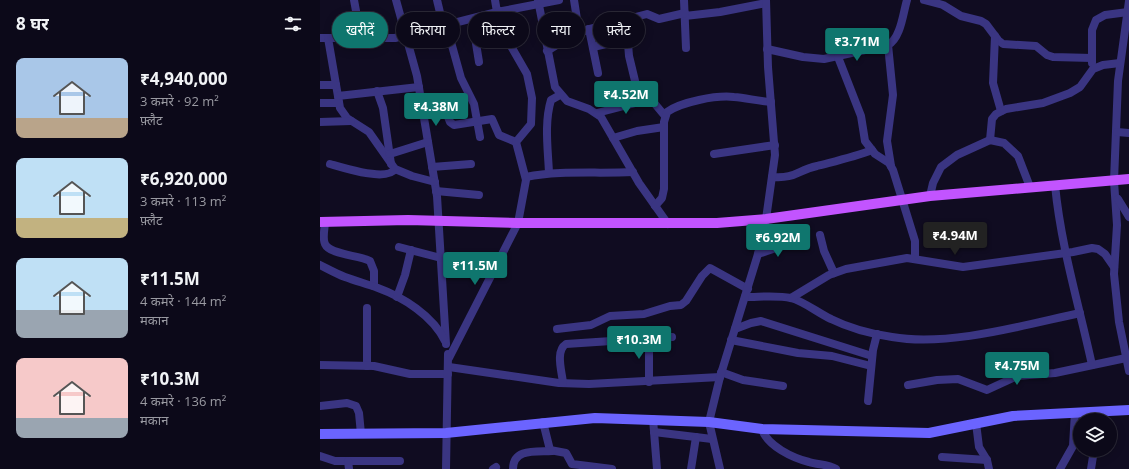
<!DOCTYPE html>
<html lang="hi">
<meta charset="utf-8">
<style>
:root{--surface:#0c0919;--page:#1a1726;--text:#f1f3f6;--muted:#9a9aa2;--line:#2c2a38;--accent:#0f766e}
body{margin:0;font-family:"Open Sans","Noto Sans Devanagari",sans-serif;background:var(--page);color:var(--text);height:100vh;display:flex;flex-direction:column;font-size:15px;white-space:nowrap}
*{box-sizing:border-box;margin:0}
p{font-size:13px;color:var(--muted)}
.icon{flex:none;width:22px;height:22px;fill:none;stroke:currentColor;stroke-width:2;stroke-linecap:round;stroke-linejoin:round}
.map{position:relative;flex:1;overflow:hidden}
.side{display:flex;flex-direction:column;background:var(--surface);width:320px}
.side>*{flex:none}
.banner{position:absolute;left:12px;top:12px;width:380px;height:36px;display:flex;gap:8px}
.controls{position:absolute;left:753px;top:413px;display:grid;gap:8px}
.controls a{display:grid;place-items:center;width:44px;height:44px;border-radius:50%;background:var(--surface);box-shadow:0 2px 10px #0003,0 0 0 1px var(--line);font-size:20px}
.price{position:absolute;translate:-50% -34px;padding:0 9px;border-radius:4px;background:var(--accent);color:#fff;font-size:13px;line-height:26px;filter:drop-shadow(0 1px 2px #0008)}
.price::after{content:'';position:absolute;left:50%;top:24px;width:12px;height:9px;margin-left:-6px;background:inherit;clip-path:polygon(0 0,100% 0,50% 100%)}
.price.active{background:#222;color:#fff}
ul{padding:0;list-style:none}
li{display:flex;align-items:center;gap:12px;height:100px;padding:0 16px}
li span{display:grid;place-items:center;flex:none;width:112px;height:80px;border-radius:8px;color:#555}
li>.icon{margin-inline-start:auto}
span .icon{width:48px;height:48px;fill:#fffc;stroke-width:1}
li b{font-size:17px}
h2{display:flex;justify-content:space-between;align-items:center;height:48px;padding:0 16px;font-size:17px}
.tag{padding:0 14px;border-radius:18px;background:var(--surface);box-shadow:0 2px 10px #0003,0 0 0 1px var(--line);font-size:14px;line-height:36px}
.tag.active{background:var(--accent);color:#fff}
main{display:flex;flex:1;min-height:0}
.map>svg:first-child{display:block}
</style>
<main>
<section class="side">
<h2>8 घर<svg class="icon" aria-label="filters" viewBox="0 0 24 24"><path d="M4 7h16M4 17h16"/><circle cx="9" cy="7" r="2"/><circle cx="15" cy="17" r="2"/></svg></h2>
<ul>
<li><span style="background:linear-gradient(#a9c7e8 75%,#b9a48a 0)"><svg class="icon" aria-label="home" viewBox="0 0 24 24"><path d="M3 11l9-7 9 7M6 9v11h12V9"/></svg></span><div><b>₹4,940,000</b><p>3 कमरे · 92 m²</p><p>फ़्लैट</p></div></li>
<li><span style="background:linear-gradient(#bfe0f5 75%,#c2b280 0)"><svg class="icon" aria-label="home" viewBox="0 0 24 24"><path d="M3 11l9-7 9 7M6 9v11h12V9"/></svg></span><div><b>₹6,920,000</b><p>3 कमरे · 113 m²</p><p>फ़्लैट</p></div></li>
<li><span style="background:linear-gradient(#bfe0f5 65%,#9aa5b1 0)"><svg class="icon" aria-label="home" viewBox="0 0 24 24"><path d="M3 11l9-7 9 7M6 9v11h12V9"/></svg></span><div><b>₹11.5M</b><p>4 कमरे · 144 m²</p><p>मकान</p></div></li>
<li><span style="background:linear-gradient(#f6c9c9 75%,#9aa5b1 0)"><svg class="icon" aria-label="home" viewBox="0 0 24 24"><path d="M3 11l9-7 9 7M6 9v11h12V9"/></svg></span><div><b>₹10.3M</b><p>4 कमरे · 136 m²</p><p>मकान</p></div></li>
</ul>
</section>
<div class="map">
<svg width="809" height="469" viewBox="0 0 809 469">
<rect width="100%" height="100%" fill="#100c21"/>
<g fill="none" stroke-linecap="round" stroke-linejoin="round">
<g stroke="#3a3582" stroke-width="8">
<path d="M 34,0 L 41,38"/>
<path d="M 76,0 L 97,76 L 117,196 L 126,344"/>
<path d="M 117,0 L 123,25"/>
<path d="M 175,0 L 177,12"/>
<path d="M 218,0 L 235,87 L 247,101 L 269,109 L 281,117 L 319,183 L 348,224"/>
<path d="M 254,0 L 259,32"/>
<path d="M 364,0 L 366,48"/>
<path d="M 604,0 L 623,5 L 641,16 L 661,21 L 666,24 L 678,40 L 683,44 L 716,46 L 727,55 L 733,57 L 772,58"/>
<path d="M 809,1 L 798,81 L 794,181 L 797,225 L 794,274 L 799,322 L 809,371"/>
<path d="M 365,16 L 400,12 L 446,3"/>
<path d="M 306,19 L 309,56 L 316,85"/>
<path d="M 126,24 L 141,78 L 154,104 L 160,137"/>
<path d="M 269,29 L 278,73"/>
<path d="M 675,36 L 673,83 L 681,111"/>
<path d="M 0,38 L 75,38 L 177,12 L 239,0"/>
<path d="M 8,38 L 20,108 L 27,118 L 49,132 L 75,169 L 92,176 L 115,182"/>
<path d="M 568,45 L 573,95 L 567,141 L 571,166"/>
<path d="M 273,47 L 308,39"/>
<path d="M 447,49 L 483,57 L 504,59 L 568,45 C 581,38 583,13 587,0"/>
<path d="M 227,51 L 246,39 L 269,29 L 327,14 L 339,19 L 365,13"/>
<path d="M 518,57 L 541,116 L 545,141 L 555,154 L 569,163 L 573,170 L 595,241 L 595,258"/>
<path d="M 159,62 L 154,31 L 159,28 L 182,24"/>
<path d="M 772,63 L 772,30 L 776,20 L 785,15 L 808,12"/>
<path d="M 0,85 L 16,85"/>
<path d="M 304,86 L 320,86 L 345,116"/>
<path d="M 57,91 L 63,108 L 71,164"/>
<path d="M 18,96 L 99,87"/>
<path d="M 0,103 L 19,103"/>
<path d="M 102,105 L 122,102 L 130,122 L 134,125 L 172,119 L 179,135 L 196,142"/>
<path d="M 277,113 L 331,99"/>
<path d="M 0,122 L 31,121"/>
<path d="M 797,132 L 809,133"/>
<path d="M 293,138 L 317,131 L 344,127"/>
<path d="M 670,140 L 672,119 L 676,114 L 686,109 L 723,103 L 750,93 L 760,87 L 773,69 L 783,65 L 800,63"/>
<path d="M 70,154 L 108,142"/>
<path d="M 394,154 L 455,145"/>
<path d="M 10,164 C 24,168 67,182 75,169"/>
<path d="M 112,167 L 151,164"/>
<path d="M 229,173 C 228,150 224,123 231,100 L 240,95"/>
<path d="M 206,177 C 241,170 277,174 313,172"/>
<path d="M 452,177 C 476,179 477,170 497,166 C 516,161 534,157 552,150"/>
<path d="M 735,185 C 741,247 759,305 772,365"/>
<path d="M 116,191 L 159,195"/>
<path d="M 610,196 L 613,183 L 621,167 L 637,155 L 670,140 L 684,143 L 698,156 L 710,187"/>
<path d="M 798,199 L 809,217"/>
<path d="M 335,206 L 342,198 L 344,189 L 344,122 L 347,112 C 361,102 396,95 414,97 C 426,98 438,101 451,102"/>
<path d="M 5,222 C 5,228 2,238 5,244 C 10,255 39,255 50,261 L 54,271 L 54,286"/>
<path d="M 500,235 L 504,251 L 514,273"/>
<path d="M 79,247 L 121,258"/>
<path d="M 438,254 L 471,243"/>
<path d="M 0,265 C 8,269 17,274 25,277 C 36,281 47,284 58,288 C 83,297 113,316 125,341"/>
<path d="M 77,297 L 85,275 L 91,250"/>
<path d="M 425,297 C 440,297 457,295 471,298 C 485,302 498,313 511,319 C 529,328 552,334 572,337 C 629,347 704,325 760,313"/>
<path d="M 471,298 L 509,275 L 526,269 L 587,258 L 643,267 L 753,252 L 772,248 L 778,249 L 785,254 L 794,267"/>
<path d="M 47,308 L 47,366"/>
<path d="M 237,329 L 271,325 L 290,316 L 324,314 L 350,306 L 361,305 L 366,301 L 382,276 L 390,268 L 428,289"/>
<path d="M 415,329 L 431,323 L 441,321 L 552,356"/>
<path d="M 411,340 L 478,353 L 512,356 L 551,366"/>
<path d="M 129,358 L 198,223 L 206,180 L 196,142 L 211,124 L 212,98 L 207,74 L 184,34 L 179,11"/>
<path d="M 0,365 L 54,366 L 90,374 L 128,374"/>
<path d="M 129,367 L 239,383 L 269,384 L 400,377"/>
<path d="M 401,372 L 423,380 L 463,386"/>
<path d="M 329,382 L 329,338"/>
<path d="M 243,383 C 242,372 235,351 246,344 L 352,337"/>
<path d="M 588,385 L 617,380 L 638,379 L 667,390 L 697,376 L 735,373 L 806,358"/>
<path d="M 548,401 L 553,350 L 557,334"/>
<path d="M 0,406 L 27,403 L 36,406 L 39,413 L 41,434"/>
<path d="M 774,411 L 775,420"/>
<path d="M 333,419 L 337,469"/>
<path d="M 223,422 L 230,450 L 246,453 L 252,464 L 292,469"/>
<path d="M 656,423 L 659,447 L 667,460 L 669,469"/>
<path d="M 442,429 C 447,446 473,458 489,462 C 498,465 508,464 516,469"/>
<path d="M 334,432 L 392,439"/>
<path d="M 0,456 L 15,461 L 80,461"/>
<path d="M 622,457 L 667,460"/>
<path d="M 28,461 L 29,469"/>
<path d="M 126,469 L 128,354"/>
<path d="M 173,469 L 176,467"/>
<path d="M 193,469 C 193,448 217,452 232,451"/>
<path d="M 371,469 L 376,437"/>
<path d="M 400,469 L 389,422 L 400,377 L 438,254 L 446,219 L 455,155 L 448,67 L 446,0"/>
<path d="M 740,469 L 753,446 L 755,412"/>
<path d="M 771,469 L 774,450"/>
</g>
<path stroke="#6b64ff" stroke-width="10" d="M 0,434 L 126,433 L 275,418 L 389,422 L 442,429 L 609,433 L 693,416 L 809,410"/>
<path stroke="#c254ff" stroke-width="10" d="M 0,222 L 88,220 L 198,223 L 397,223 L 446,219 L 610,196 L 809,179"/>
</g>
</svg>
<div class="controls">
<a><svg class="icon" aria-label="layers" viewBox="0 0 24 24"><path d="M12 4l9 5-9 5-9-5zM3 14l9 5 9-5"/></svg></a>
</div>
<b class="price" style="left:537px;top:62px">₹3.71M</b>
<b class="price" style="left:306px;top:115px">₹4.52M</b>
<b class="price" style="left:116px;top:127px">₹4.38M</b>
<b class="price active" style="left:635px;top:256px">₹4.94M</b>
<b class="price" style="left:458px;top:258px">₹6.92M</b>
<b class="price" style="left:155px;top:286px">₹11.5M</b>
<b class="price" style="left:319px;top:360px">₹10.3M</b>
<b class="price" style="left:697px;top:386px">₹4.75M</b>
<div class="banner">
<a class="tag active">खरीदें</a>
<a class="tag">किराया</a>
<a class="tag">फ़िल्टर</a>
<a class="tag">नया</a>
<a class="tag">फ़्लैट</a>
</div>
</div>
</main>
